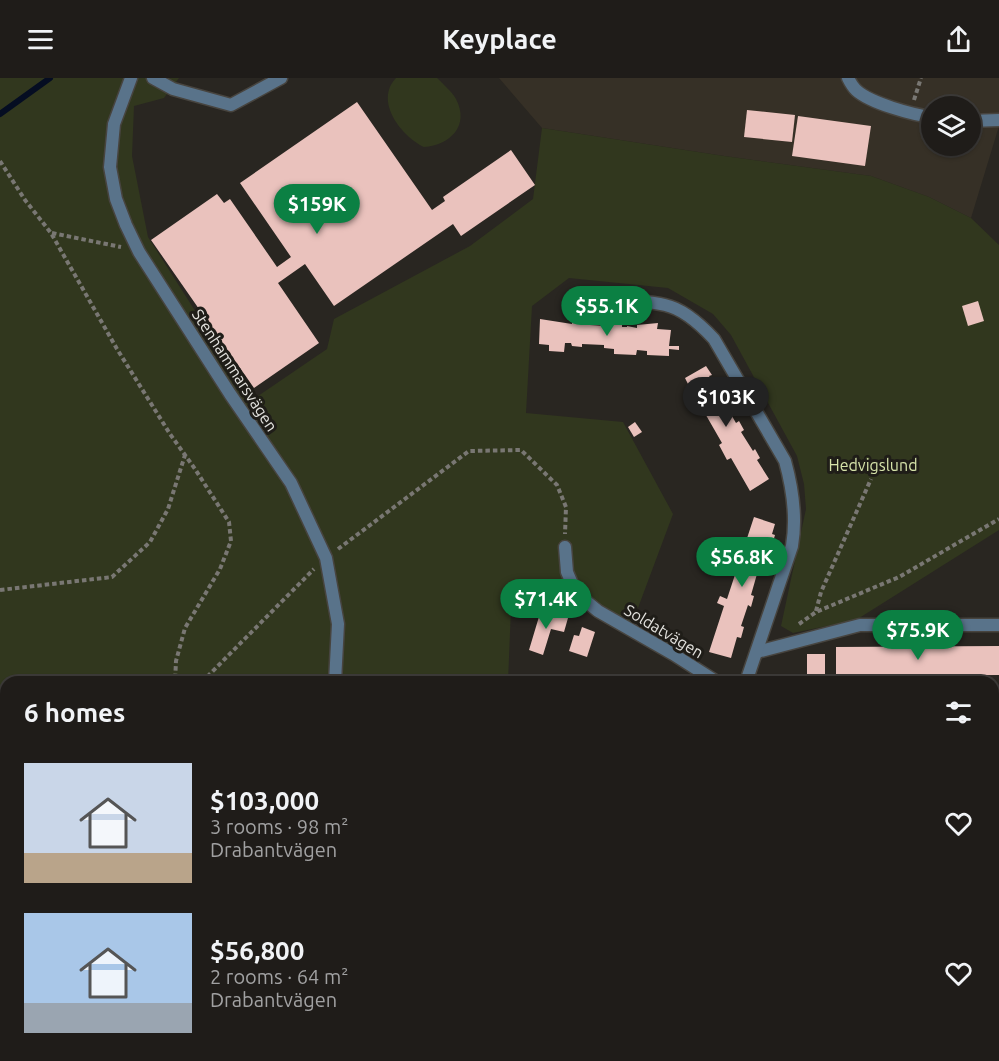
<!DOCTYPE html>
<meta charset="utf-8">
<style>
:root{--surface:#1f1c19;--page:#2c2926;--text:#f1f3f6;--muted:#a1a1a2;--line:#3c3a38;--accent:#0b8043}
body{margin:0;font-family:Ubuntu,sans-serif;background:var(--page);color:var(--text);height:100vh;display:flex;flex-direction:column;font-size:22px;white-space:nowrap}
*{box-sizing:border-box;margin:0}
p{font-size:20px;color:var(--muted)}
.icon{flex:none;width:33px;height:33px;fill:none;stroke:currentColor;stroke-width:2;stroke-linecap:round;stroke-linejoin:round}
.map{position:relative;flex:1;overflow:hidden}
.details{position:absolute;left:0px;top:598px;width:999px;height:386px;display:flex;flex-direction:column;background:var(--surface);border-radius:18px 18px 0 0;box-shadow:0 2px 4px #0004,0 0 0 2px var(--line)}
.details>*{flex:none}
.buttons{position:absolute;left:921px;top:18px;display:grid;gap:12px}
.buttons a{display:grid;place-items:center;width:60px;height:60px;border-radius:50%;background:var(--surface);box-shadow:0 2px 4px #0004,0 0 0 2px var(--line);font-size:30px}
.price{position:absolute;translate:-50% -51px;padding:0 14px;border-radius:21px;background:var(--accent);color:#fff;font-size:20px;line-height:39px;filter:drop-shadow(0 2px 3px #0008)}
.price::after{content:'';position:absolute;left:50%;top:36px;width:18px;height:14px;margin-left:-9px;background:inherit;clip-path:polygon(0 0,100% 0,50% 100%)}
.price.current{background:#222;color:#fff}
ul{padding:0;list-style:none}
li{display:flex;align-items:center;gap:18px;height:150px;padding:0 24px}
li span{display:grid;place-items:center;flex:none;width:168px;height:120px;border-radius:0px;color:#555}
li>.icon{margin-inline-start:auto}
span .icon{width:72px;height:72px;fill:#fffc;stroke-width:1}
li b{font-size:26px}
h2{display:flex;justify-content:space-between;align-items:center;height:72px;padding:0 24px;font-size:26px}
header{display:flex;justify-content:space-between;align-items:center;height:78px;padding:0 24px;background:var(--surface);font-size:27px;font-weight:700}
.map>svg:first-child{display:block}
</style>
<header><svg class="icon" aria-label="menu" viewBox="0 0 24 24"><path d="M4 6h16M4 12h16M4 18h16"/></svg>Keyplace<svg class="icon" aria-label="share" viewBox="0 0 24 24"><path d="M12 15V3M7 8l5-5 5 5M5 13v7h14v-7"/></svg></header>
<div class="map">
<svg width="999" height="983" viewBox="0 0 999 983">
<rect width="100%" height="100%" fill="#292621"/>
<path fill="#363026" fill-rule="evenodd" d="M 499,0 L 999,0 L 999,48 L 971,140 L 929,119 L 871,98 L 724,78 L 542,50 ZM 932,28 L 970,28 L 970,68 L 932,68 Z"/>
<g fill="#31371e">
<path d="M 0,0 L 179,0 L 164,20 L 134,28 L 132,78 L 148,159 L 252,322 L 327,271 L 334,241 L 470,168 L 533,121 L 542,50 L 724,78 L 871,98 L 929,119 L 971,140 L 999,167 L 999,452 L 856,542 L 793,555 L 781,548 L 806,431 L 804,406 L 797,378 L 731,257 L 713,236 L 668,210 L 569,200 L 532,228 L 526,335 L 623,344 L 673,436 L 632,546 L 512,505 L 508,604 L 6,604 L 6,978 L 494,978 L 496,983 L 0,983 Z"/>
<path d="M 396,0 L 437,0 C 443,6 452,14 456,21 C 470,48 450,67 424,69 C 401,58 374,23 396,0 Z"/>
<path d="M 999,654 L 999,795 L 993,797 L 993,657 Z"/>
<path d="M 999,901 L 999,983 L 970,983 L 969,978 L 993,978 L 993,904 Z"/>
</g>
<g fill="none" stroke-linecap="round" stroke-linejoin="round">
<path stroke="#050d22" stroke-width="6" d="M 0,36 L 50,0"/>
</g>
<g fill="#eac2bd">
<path d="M 357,24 L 432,132 L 445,123 L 443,119 L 511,72 L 535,107 L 461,158 L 453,146 L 334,228 L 305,186 L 278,205 L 319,265 L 254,310 L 151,162 L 217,116 L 224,125 L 230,121 L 277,189 L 291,179 L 240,105 Z"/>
<path d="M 747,32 L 795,37 L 792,64 L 744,59 Z"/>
<path d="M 798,38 L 871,48 L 865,88 L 792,78 Z"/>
<path d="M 978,223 L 984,243 L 968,248 L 962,228 Z"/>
<path d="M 540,241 L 572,246 L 572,243 L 590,244 L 590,247 L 605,248 L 605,245 L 616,245 L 622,246 L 622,249 L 627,249 L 627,248 L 637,250 L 637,247 L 658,245 L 657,251 L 671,252 L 669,268 L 679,268 L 679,272 L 669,271 L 669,278 L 647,277 L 647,273 L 637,272 L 636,277 L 614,276 L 614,271 L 604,270 L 604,267 L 582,266 L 582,269 L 572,268 L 571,265 L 565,265 L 564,274 L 549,273 L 549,267 L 539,266 Z"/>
<path d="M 706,288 L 712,297 L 709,298 L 720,317 L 723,316 L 728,324 L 725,326 L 736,345 L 739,343 L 744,352 L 741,354 L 753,373 L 755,371 L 760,380 L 757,382 L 769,401 L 750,413 L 731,380 L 727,382 L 719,367 L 722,365 L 695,318 L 690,320 L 685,313 L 690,310 L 685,300 Z"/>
<path d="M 635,344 L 642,354 L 634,359 L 628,349 Z"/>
<path d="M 754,439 L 775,446 L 772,456 L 775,457 L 772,467 L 768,466 L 762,487 L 765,487 L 761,497 L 757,496 L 751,517 L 754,518 L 751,529 L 748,527 L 741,548 L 744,549 L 741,560 L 737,559 L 731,580 L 709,574 L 724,528 L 717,525 L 720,518 L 727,521 Z"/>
<path d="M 516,525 L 524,525 L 524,531 L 527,531 L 527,537 L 515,537 Z"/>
<path d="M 541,532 L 568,540 L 564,554 L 551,551 L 543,577 L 529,572 Z"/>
<path d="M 582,549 L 595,554 L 587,579 L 569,573 L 574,557 L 579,558 Z"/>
<path d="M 999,568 L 999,597 L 836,598 L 836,569 Z"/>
<rect x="807" y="576" width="18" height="28"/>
<path d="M 999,841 L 999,867 L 993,869 L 993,844 Z"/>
<path d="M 565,978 L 587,978 L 587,983 L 564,983 Z"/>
<path d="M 699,978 L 745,978 L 745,983 L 707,983 L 706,981 L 701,983 Z"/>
<path d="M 801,978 L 831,980 L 832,978 L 854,978 L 853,983 L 800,983 Z"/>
<path d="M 950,978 L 950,983 L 913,983 L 913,979 Z"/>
</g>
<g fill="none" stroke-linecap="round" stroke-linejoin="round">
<g stroke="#47443f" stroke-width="15">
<g id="lane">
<path d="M 153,0 L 173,11 L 231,27 L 281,0"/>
<path d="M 757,574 L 860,547 L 999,547"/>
<path d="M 993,878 L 999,875"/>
</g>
</g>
<g stroke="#47443f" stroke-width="15">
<g id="street">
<path d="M 131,0 L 114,46 L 110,89 L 116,121 L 126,147 L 139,174 L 230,316 L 291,405 L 326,480 L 338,546 L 335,604"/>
<path d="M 848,0 C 850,4 853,9 856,12 C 870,25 913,37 932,39"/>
<path d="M 970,43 L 999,42"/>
<path d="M 575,219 C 603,221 638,221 665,227 C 684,231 701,247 714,261 L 785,383 C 793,412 797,439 792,468 L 746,604"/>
<path d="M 565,469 L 567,494 L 576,515 L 598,533 L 673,576 L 717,604"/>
<path d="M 993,643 L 999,640"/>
<path d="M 245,983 L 246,978"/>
<path d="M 645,983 L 646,978"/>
<path d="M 881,983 L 883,978"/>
</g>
</g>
<g stroke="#797773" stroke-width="4" stroke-dasharray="4.5 3" stroke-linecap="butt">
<path d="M 914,22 L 921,0"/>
<path d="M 0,83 L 25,122 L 51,155 L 117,271 L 170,356 L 195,391 L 229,444 L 231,463 L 220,491 L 185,550 L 176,583 L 175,604"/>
<path d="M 52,155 L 121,169"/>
<path d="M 338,471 L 469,373 L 521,372 L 557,407 L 566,429 L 565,456"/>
<path d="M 0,512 L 112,499 L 150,464 L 168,431 L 185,377"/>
<path d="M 816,533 L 821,514 L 871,401"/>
<path d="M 799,546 L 816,534 L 899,499 L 999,441"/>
<path d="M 202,604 L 314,491"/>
<path d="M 0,664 L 6,669"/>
<path d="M 307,978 L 311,983"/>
<path d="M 78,983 L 81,978"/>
</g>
<use href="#lane" stroke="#59738a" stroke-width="12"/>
<use href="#street" stroke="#59738a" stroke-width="12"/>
</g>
<g text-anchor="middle" stroke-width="6" stroke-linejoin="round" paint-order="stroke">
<g font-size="16" fill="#e3e2de" stroke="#1f1d18">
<text transform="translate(235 292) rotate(57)" y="6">Stenhammarsvägen</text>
<text transform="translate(664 553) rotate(31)" y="6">Soldatvägen</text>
</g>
<g font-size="16" fill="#d5e2a9" stroke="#1f1d18">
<text x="873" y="393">Hedvigslund</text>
</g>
</g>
</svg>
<div class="buttons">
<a><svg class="icon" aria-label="layers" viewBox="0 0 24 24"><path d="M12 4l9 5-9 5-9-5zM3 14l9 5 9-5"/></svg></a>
</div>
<b class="price" style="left:317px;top:157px">$159K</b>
<b class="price" style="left:607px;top:259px">$55.1K</b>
<b class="price current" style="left:726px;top:350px">$103K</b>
<b class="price" style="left:742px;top:510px">$56.8K</b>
<b class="price" style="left:546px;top:552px">$71.4K</b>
<b class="price" style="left:918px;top:583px">$75.9K</b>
<section class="details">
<h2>6 homes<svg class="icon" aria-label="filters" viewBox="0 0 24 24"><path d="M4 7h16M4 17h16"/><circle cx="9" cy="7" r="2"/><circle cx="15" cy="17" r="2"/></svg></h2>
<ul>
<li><span style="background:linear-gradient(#c9d6e8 75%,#b9a48a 0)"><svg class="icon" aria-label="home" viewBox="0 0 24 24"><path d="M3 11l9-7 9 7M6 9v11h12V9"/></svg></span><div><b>$103,000</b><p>3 rooms · 98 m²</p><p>Drabantvägen</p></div><svg class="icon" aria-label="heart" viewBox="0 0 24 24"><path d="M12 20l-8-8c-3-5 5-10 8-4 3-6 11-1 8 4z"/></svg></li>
<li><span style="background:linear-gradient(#a9c7e8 75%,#9aa5b1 0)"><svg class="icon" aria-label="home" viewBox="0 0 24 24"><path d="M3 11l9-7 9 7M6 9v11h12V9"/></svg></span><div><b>$56,800</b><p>2 rooms · 64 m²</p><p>Drabantvägen</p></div><svg class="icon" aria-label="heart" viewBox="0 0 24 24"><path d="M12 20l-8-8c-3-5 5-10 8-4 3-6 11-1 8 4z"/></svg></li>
</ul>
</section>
</div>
